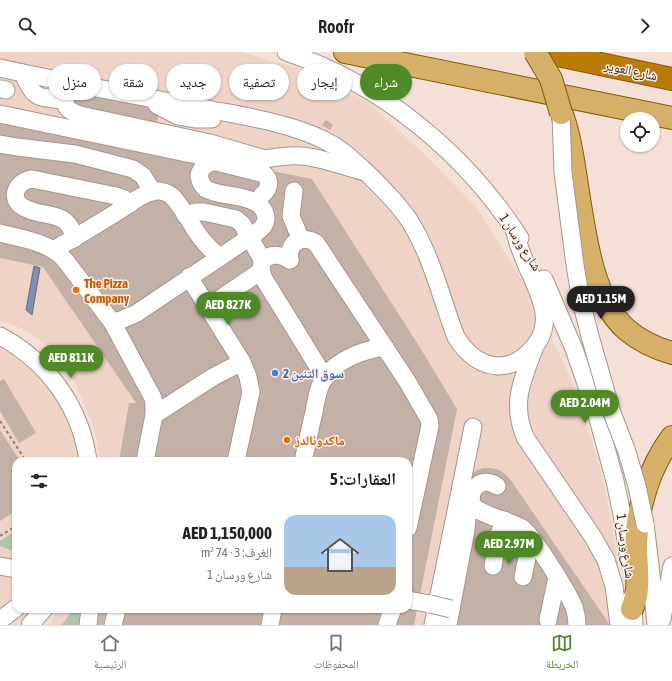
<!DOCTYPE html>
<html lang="ar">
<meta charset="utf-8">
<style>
:root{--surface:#fff;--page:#f6f6f6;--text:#202124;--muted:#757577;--line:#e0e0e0;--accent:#4f8a27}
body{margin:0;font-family:"Asap Condensed","Noto Naskh Arabic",sans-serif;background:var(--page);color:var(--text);direction:rtl;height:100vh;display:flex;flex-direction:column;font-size:15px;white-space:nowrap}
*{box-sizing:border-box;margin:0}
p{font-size:13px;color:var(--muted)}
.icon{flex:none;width:22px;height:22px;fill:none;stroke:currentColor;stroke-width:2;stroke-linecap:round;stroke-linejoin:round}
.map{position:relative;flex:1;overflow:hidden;direction:ltr}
.details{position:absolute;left:12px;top:405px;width:400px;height:156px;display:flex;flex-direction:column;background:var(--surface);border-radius:12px;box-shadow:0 1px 3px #0004;direction:rtl}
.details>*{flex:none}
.hud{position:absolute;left:12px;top:12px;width:400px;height:36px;direction:rtl;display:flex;gap:8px}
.buttons{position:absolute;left:620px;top:60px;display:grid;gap:8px}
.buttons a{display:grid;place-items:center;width:40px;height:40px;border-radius:50%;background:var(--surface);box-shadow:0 1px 3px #0004;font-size:20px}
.price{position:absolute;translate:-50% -34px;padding:0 9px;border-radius:14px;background:var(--accent);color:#fff;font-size:13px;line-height:26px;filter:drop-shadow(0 1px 2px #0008)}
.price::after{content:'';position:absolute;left:50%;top:24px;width:12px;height:9px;margin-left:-6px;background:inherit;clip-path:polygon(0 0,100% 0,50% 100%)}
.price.selected{background:#222;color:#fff}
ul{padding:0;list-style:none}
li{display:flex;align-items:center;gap:12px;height:100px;padding:0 16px}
li span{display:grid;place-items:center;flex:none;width:112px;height:80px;border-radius:12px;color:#555}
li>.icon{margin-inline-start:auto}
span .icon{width:48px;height:48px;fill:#fffc;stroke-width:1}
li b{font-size:17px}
h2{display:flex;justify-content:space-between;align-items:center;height:48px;padding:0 16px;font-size:17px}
.pill{padding:0 14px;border-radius:18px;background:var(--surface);box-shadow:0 1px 3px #0004;font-size:14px;line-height:36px}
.pill.selected{background:var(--accent);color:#fff}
header{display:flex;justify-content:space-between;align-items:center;height:52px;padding:0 16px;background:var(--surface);font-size:18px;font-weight:600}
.menu{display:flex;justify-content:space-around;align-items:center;height:56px;border-top:1px solid var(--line);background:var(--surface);font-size:11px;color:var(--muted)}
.menu a{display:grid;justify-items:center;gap:2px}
.menu .selected{color:var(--accent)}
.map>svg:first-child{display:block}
</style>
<header><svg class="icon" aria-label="forward" viewBox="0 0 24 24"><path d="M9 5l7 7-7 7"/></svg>Roofr<svg class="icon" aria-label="search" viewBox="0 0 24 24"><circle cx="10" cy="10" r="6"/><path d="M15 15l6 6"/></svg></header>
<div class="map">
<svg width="672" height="573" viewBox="0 0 672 573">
<rect width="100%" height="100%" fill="#f4e0d6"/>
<g fill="#eed3c6">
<path d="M 0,0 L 241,0 L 313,21 L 369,51 L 421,99 L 477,156 L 523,230 L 563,309 L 575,337 L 595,399 L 604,431 L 611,467 L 620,529 L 623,573 L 50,573 L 58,557 L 408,557 L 408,409 L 100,409 L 96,384 L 90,365 L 74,329 L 50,297 L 37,286 L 18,275 L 0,269 Z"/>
<path d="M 0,294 L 20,306 L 34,317 L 53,341 L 67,368 L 75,391 L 79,409 L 16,409 L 16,557 L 32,557 L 24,566 L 15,573 L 0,573 Z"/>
</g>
<g fill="#afc5ab">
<path d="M 13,480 L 16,485 L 16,500 L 0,494 L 0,489 Z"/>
<path d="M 73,557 L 87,557 L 84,573 L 62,573 Z"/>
</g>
<path fill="#808fab" stroke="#656d80" d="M 34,214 L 40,216 L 32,263 L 26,258 Z"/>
<g fill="#c3b0a7">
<path d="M 75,39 L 160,55 L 156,73 L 71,57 Z"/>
<path d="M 0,65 L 312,127 L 419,294 L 457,357 L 414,573 L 84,573 L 87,557 L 408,557 L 408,409 L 119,409 L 129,351 L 136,351 L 43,215 L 0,206 Z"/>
<path d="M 326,68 L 333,73 L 330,78 L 322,73 Z"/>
<path d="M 4,327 L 36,381 L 19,391 L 0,359 L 0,329 Z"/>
<path d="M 0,378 L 20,409 L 16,409 L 16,459 L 0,469 Z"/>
<path d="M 484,416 L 491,416 L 499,418 L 505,422 L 510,427 L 610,573 L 436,573 L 471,422 L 477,418 Z"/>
</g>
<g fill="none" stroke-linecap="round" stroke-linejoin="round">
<path stroke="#cbb9b0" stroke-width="17" stroke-dasharray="17 8" stroke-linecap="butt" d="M 95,573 L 103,566 L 105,557"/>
<g stroke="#a7958c" stroke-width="19">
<g id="minor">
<path d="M 286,0 C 382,32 465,101 520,186"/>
<path d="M 0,16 C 67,31 134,43 202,56 C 242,64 287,70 324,88 C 341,96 353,108 367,121 C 382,136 397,150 409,168 C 432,204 441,246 456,285 C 466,301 479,313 498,314 C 509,314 520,309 528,301 C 559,274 539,242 526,212 C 521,200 517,189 514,177"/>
<path d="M 23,21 C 34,48 37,45 65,48"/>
<path d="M 0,37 L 6,38"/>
<path d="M 88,39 L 79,37 L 70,40 C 59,52 68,59 80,63 L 210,91 L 265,107"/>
<path d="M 157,53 L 178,64 L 195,67 L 212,67"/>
<path d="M 0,62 L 220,108"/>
<path d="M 0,92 L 17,95 L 75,102 L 133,117 L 143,124 L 153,140"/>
<path d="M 254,109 C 270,106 285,103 301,104 C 321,105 345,115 365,120"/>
<path d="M 294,139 L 291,164 L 301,188"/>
<path d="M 185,163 L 196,160 L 204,160 L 236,167 L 242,172 L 263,209"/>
<path d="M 0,181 C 22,187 50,190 65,208 L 112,270 L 153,346 L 154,352 L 154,363 L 145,409"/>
<path d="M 74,187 C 70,156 41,167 23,155 C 8,146 17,129 32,127 L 116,144 L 124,147 L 130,152"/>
<path d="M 53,198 C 75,186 96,173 117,160 C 128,153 141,142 154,139 C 161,138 166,140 172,144 C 191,165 195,187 220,205"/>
<path d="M 290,208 C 287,191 301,182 316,191 L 407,329 L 429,367 L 430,374 L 408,476"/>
<path d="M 290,208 C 273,197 254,206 264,227 L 325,326"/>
<path d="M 189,225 L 242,310 L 248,325 L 251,340 L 236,409"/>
<path d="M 544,227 L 574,297 L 597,363 L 615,429 L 622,462 L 629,509"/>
<path d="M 208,255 L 261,219"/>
<path d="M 112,270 L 121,268 L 137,261 L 250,185 C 259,179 269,173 265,161 C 258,141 221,146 206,137 C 201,133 200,129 199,123 C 202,114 207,110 217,110 L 264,122 C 271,128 270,137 262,143"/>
<path d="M 0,284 C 47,309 81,355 88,409"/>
<path d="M 534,297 C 522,329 511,351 525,385 L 593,485 L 606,508 L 614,534 L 619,573"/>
<path d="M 154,363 L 213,325 L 242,310"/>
<path d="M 303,409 C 307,393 310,376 314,360 C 316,350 317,339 322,330 C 333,309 362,298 385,295"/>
<path d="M 497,434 C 482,424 468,436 472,453 C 481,464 509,468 522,476 C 532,482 569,542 574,555 C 576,561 577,567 577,573"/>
<path d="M 645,472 L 650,513 L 656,573"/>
<path d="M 0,514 L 16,517"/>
<path d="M 493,514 L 498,485 L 504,468"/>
<path d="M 523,525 L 531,486"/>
<path d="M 632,545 L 634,573"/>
<path d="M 408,548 L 430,552"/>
<path d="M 662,567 L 672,514"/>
<path d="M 0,568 L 16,556"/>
<path d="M 548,568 L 557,525"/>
<path d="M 30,573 L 44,557"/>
<path d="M 88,573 L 90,557"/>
<path d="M 113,573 L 117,557"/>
<path d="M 270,573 L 273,557"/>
<path d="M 387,573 L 390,564 L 393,557"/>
<path d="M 433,573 L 473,375"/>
<path d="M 448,573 L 466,478 L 467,467 L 465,443"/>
</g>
</g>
<g stroke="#865b0c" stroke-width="24">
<g id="major">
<path d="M 345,0 L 672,66"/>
<path d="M 563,65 C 583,124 578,236 627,278 C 640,289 655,296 672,301"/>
<path d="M 632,557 C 641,536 636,516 636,494 C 637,456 649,416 672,385"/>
</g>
</g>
<g stroke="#865b0c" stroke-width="24">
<path id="highway" d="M 543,0 L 672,27"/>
</g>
<g stroke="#8d8079" stroke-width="2" stroke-dasharray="3 3" stroke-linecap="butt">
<path d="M 0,369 L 26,409"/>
<path d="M 0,484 L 16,474"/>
</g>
<use href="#minor" stroke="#fff" stroke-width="17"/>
<use href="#major" stroke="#d6b068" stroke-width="22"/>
<use href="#highway" stroke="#ba7c04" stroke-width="22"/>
<g stroke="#a7958c" stroke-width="19" stroke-linecap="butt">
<g id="minor-bridge">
<path d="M 561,61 L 563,120 L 575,213 L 581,249 L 590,284 L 612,361 L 626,397 L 637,434 L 645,472"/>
<path d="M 430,552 L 451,557"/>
</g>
</g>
<g stroke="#865b0c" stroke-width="24" stroke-linecap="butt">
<path id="major-bridge" d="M 535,0 L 551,27 L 561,61"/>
</g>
<use href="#minor-bridge" stroke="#fff" stroke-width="17"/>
<use href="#major-bridge" stroke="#d6b068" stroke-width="22"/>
</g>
<g fill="#e8710a" stroke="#feeee6" stroke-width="1.5">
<circle cx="76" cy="238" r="4"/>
<circle cx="287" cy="388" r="4"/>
</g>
<circle fill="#3f7fe0" stroke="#feeee6" stroke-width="1.5" cx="275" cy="321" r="4"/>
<g text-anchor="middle" stroke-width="3" stroke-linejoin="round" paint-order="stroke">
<g font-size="13" fill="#251e1a" stroke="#feeee6">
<text transform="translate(631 18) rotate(12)" y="5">شارع العوير</text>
<text transform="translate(521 190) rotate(57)" y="5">شارع ورسان 1</text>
<text transform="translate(626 494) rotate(82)" y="5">شارع ورسان 1</text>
</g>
<g font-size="13" font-weight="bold" fill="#c56008" stroke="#feeee6" text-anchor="start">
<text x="84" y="236">The Pizza<tspan x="84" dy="15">Company</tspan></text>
<text x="295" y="393">ماكدونالدز</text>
</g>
<g font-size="13" font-weight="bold" fill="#366cbe" stroke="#feeee6" text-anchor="start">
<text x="283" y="326">سوق التنين 2</text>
</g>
</g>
</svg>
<div class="buttons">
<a><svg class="icon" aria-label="locate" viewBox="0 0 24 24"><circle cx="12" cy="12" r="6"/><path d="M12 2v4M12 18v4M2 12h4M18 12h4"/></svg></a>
</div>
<b class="price selected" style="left:601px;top:268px">AED 1.15M</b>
<b class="price" style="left:228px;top:274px">AED 827K</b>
<b class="price" style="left:71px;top:327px">AED 811K</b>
<b class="price" style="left:585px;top:372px">AED 2.04M</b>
<b class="price" style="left:509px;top:513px">AED 2.97M</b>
<div class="hud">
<a class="pill selected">شراء</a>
<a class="pill">إيجار</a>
<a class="pill">تصفية</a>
<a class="pill">جديد</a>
<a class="pill">شقة</a>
<a class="pill">منزل</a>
</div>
<section class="details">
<h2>العقارات: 5<svg class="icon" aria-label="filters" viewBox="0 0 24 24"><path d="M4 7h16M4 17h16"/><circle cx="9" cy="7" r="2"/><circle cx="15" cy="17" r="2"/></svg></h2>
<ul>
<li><span style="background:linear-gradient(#a9c7e8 65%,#b9a48a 0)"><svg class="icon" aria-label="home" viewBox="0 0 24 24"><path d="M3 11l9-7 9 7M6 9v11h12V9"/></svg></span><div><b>AED 1,150,000</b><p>الغرف: 3 · 74 m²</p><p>شارع ورسان 1</p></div></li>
</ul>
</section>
</div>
<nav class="menu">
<a class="selected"><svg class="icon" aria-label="map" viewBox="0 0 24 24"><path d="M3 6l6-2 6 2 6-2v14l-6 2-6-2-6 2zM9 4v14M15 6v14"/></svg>الخريطة</a>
<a><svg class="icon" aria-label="saved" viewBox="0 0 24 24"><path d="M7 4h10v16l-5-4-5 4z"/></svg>المحفوظات</a>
<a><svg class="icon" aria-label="home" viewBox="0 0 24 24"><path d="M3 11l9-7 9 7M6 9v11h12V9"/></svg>الرئيسية</a>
</nav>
